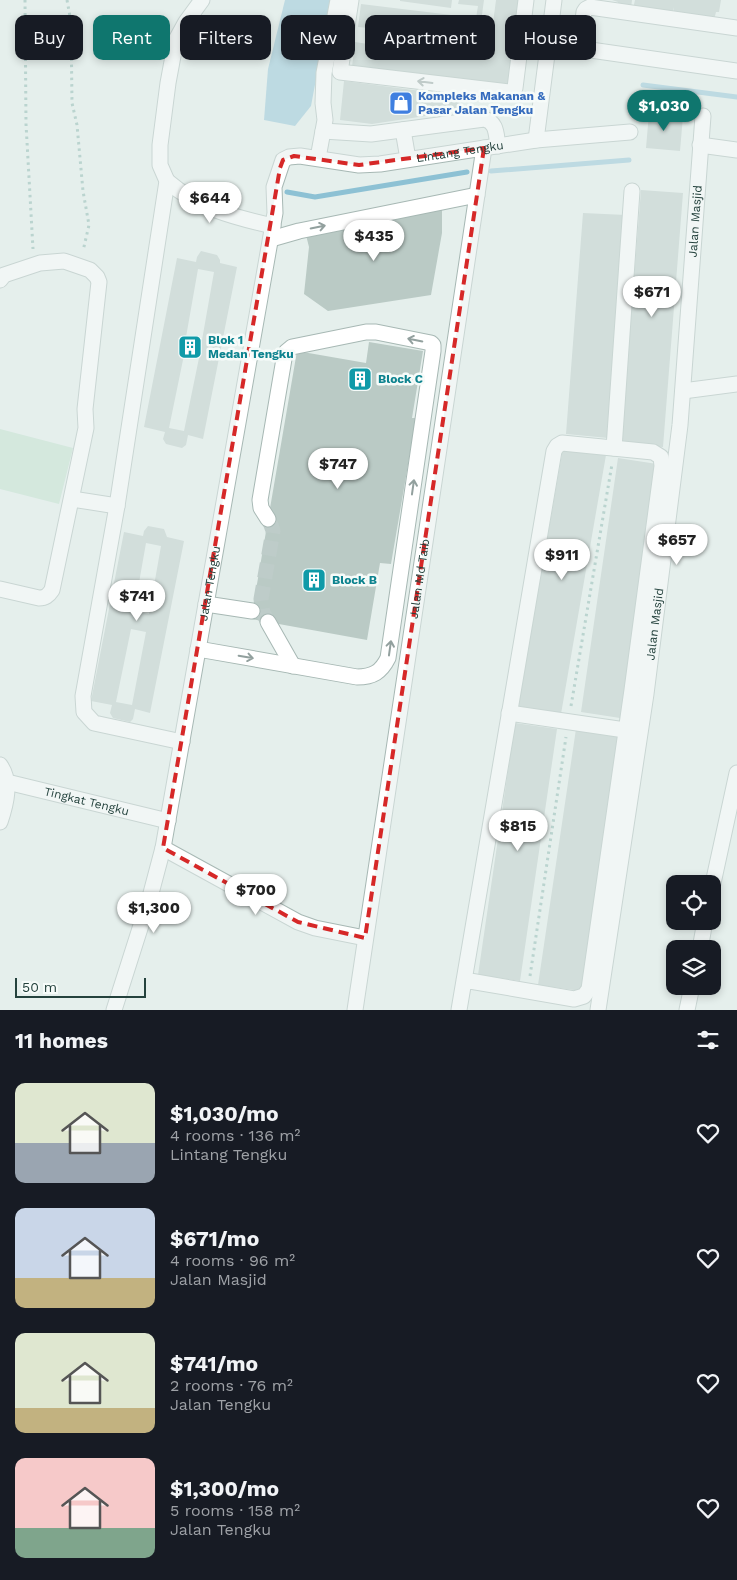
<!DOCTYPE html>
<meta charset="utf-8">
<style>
:root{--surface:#171b24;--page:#20242c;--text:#f1f3f6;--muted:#9ea1a6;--accent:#0f766e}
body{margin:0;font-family:"Work Sans",sans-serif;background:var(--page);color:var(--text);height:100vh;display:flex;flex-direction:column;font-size:19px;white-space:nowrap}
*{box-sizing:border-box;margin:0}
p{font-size:16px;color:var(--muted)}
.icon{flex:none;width:28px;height:28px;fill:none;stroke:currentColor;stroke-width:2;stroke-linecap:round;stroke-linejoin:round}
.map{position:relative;height:1010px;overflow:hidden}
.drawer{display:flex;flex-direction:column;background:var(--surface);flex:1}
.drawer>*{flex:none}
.top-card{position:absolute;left:15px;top:15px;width:708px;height:45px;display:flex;gap:10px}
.buttons{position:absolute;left:666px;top:875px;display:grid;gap:10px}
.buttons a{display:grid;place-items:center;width:55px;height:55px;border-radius:10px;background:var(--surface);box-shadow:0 2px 8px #0003;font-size:25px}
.scale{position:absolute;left:15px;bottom:12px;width:131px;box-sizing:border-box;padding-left:5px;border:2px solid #24423d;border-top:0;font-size:14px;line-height:18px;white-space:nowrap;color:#24423d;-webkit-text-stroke:4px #f6fbf9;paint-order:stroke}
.price{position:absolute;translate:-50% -42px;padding:0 11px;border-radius:18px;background:#fff;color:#222;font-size:16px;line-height:32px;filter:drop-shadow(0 1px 2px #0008)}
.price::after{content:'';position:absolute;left:50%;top:30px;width:15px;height:11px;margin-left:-8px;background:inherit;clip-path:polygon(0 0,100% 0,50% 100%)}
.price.selected{background:var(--accent);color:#fff}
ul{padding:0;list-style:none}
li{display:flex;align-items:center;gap:15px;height:125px;padding:0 15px}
li span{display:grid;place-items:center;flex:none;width:140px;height:100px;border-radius:10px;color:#555}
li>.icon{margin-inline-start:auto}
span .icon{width:60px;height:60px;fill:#fffc;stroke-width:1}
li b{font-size:21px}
h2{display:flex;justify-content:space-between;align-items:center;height:60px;padding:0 15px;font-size:21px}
.chip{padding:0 18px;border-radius:10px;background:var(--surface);box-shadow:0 2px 8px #0003;font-size:18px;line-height:45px}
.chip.selected{background:var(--accent);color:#fff}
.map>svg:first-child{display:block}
</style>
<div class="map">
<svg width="737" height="1010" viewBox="0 0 737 1010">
<rect width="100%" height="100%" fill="#e5efec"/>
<path fill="#bee0cb" d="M 0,429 L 73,448 L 59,504 L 0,489 Z"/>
<path fill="#8dc1d4" d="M 285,0 L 331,0 L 311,106 L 295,126 L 264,120 L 268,69 Z"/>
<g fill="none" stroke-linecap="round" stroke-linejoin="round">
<g stroke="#8dc1d4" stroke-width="5">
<path d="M 643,85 L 737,97"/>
<path d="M 491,171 L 629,160"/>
<path d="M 287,192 L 315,197 L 467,172"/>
</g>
</g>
<g fill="#bacac5" fill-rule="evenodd">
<path d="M 400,0 L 452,0 L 451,8 L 400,1 Z"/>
<path d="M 459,0 L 484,0 L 481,22 L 493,23 L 496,0 L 522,0 L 512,87 L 352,67 L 355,42 L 368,44 L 369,28 L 358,27 L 361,4 L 476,18 L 478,6 L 458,4 ZM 391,32 L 468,41 L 466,56 L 389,47 Z"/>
<path d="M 612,0 L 632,0 L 631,8 L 618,6 L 618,2 Z"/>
<path d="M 635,0 L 721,0 L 719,12 L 716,12 L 714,20 L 673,14 L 674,7 L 672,14 L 658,12 L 658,9 L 648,8 L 633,9 Z"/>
<path d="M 344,81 L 460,96 L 459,111 L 372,124 L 340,120 Z"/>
<path d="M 649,113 L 683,116 L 680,151 L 646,148 Z"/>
<path d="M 641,190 L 683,193 L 663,447 L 621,444 Z"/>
<path d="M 442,209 L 442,233 L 431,295 L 328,311 L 304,294 L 309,247 L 306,235 Z"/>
<path d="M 583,213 L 626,215 L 608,438 L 566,434 Z"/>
<path d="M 201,251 L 217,255 L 220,260 L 220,263 L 237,267 L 203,439 L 188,435 L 186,445 L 182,448 L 166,444 L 163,439 L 165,432 L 144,427 L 177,258 L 196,262 L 197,257 ZM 198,269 L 214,272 L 202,340 L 186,337 ZM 184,355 L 199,358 L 184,431 L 169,428 Z"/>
<path d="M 369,342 L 423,351 L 412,418 L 416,418 L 391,564 L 380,563 L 367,640 L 251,619 L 297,351 L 366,363 Z"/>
<path d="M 563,448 L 606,455 L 561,714 L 518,706 Z"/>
<path d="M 618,458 L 657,464 L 620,718 L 581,712 Z"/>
<path d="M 148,526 L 164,529 L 167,537 L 184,541 L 150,713 L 135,709 L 133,719 L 130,722 L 113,718 L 110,713 L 112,705 L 91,701 L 124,532 L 143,536 L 144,531 ZM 146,543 L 161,546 L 149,614 L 134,611 ZM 131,629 L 146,632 L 132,705 L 116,702 Z"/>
<path d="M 515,723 L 557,729 L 520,981 L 478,975 Z"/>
<path d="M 576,729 L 618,736 L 581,991 L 538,985 Z"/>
</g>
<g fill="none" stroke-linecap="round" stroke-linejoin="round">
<path stroke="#beccc9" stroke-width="15" stroke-dasharray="15 8" stroke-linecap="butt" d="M 268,519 L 271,525 L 273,531 L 261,599 L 263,613 L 268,622"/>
<g stroke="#a7b8b4" stroke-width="17">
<g id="minor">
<path d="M 351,0 L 340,72 L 509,92 L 513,91 L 515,88 L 526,0"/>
<path d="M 549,44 L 737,71"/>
<path d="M 579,48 L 584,12 L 586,9 L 590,7 L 737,28"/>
<path d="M 403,130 L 408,159"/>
<path d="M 323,131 L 371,134 L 484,119 C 497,122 496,134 498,146"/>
<path d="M 536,140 L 554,0"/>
<path d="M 700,145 L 737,150"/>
<path d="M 318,158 L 325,120 L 323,103 L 324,73 L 338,0"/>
<path d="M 167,181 C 198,208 233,217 273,226"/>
<path d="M 271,239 L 299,231 L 477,195"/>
<path d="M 0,280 L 4,275 L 40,263 L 64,261 L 90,270 L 97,277 L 99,282 L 85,409 L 86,428 L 52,590 C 48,596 45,598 39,598 L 0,589"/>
<path d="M 683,391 L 737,384"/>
<path d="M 614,448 L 632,191"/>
<path d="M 72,499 L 117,506"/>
<path d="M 206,604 L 252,611"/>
<path d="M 268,622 L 293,666"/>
<path d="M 198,649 L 357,677 C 373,677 381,672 388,658 L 433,351 L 433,345 L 431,343 L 376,332 L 366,332 L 292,347 L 286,352 L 284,359 L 260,500 L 261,508 L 268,519"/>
<path d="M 509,713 L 625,730"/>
<path d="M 182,742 L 94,723 L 84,712 L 83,696 L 117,506 L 167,181 L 160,165 L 160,145 L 168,83 L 176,40 L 186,22 L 202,0"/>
<path d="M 0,765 C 12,782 6,804 0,822"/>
<path id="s1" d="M 7,782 L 168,821"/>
<path d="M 163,848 L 298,922 L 315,928 L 365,938"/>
<path d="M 712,888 L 737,773"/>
<path d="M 700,949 L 705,921"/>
<path id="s2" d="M 114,1010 L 150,897 L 163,848 L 275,213 L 274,187 L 283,160 L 289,157 L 300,156 L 359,165 L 380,164 L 536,140 L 630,132"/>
<path id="s3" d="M 355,1010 L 484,148"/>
<path d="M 459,1010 L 554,451 L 557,446 L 562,443 L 653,452 L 661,457 L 662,466 L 632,690 L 589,989 L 584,996 L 574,999 L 464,980"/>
<path id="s4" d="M 598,1010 L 646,694 L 680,425 L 703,116"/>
<path d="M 687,1010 L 692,986"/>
</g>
</g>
<g stroke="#85b3aa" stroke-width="3" stroke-dasharray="2.5 4" stroke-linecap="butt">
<path d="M 25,0 L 26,124 L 33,249"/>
<path d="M 67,0 L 71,22 L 72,103 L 77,125 L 83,191 L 89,225 L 83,251"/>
<path d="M 636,118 C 637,111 636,105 643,102 L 696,98 L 702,100"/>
<path d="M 571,706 L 612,464"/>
<path d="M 530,976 L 566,737"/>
</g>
<use href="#minor" stroke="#fff" stroke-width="15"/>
</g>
<defs><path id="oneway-shaft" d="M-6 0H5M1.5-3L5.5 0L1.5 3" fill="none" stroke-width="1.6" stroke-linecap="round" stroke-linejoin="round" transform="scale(1.25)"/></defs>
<g stroke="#92a09e">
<use href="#oneway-shaft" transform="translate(425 82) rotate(-173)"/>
<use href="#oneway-shaft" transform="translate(318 227) rotate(-11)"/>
<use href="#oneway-shaft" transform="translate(415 340) rotate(-169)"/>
<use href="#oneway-shaft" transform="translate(413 487) rotate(-82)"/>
<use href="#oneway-shaft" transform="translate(390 648) rotate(-82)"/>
<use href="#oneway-shaft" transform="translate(246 657) rotate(10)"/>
</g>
<path d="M0 0H737V1010H0ZM 484,148 L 477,195 L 365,938 L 298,922 L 163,848 L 280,168 L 283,160 L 294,156 L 359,165 Z" fill="#e5efec" fill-opacity=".55" fill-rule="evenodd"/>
<path fill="none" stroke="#d62828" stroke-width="4" stroke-dasharray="10 6" stroke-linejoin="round" d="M 484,148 L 477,195 L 365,938 L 298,922 L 163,848 L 280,168 L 283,160 L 294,156 L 359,165 Z"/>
<defs>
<g id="shop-square" transform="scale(1.25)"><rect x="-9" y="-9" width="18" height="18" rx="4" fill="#3f7fe0" stroke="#f6fbf9"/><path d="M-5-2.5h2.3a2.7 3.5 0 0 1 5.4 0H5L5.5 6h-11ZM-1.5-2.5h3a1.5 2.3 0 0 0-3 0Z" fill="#fff"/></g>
<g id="building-square" transform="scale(1.25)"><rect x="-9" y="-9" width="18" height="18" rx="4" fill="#0f9aa8" stroke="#f6fbf9"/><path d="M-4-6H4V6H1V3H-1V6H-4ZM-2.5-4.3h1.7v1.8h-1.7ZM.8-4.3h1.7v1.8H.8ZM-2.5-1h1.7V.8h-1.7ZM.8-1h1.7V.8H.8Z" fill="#fff"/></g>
</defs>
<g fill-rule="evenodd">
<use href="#shop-square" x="401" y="103"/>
<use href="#building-square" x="190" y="347"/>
<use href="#building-square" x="360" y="379"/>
<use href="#building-square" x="314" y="580"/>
</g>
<g text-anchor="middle" stroke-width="5" stroke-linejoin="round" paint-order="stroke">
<g font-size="12" font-weight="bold" fill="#366cbe" stroke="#f6fbf9" text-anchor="start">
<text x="418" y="100">Kompleks Makanan &amp;<tspan x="418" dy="14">Pasar Jalan Tengku</tspan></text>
</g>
<g font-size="12" fill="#24423d" stroke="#f6fbf9">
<text dy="4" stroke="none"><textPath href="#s2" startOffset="1048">Lintang Tengku</textPath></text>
<text dy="4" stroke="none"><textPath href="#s4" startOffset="795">Jalan Masjid</textPath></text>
<text dy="4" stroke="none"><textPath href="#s3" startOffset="436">Jalan Md Taib</textPath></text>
<text dy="4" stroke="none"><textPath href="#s2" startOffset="438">Jalan Tengku</textPath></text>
<text dy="4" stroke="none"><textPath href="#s4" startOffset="390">Jalan Masjid</textPath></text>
<text dy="4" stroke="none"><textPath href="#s1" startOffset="82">Tingkat Tengku</textPath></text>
</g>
<g font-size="12" font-weight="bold" fill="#0d838f" stroke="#f6fbf9" text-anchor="start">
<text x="208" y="344">Blok 1<tspan x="208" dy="14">Medan Tengku</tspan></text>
<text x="378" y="383">Block C</text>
<text x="332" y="584">Block B</text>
</g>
</g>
</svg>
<div class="buttons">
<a><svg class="icon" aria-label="locate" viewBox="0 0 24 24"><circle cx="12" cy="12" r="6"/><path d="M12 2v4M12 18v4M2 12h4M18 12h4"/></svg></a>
<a><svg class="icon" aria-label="layers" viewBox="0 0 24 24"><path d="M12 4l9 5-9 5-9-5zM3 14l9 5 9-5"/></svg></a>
</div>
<div class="scale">50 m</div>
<b class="price selected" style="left:664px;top:132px">$1,030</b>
<b class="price" style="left:210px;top:224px">$644</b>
<b class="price" style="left:374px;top:262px">$435</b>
<b class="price" style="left:652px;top:318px">$671</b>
<b class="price" style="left:338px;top:490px">$747</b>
<b class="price" style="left:677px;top:566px">$657</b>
<b class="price" style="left:562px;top:581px">$911</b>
<b class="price" style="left:137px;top:622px">$741</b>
<b class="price" style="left:518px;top:852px">$815</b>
<b class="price" style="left:256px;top:916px">$700</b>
<b class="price" style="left:154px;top:934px">$1,300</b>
<div class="top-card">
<a class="chip">Buy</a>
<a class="chip selected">Rent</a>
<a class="chip">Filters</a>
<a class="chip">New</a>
<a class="chip">Apartment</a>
<a class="chip">House</a>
</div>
</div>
<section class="drawer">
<h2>11 homes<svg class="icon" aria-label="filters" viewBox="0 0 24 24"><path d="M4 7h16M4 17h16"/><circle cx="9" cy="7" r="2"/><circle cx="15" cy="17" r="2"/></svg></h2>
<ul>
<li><span style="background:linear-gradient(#dfe7d0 60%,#9aa5b1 0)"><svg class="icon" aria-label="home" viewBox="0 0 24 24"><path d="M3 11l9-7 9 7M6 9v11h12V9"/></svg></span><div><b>$1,030/mo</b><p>4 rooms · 136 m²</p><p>Lintang Tengku</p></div><svg class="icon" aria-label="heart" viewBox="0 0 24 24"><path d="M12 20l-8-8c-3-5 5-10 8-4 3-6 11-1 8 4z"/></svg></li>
<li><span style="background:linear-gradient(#c9d6e8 70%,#c2b280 0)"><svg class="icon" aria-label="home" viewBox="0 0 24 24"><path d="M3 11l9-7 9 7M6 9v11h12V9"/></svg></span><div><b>$671/mo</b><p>4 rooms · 96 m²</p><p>Jalan Masjid</p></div><svg class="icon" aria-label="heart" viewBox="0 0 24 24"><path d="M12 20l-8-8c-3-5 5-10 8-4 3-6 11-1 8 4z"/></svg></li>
<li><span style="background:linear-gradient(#dfe7d0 75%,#c2b280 0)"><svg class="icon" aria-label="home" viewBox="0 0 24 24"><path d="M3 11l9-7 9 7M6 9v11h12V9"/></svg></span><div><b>$741/mo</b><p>2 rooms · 76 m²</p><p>Jalan Tengku</p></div><svg class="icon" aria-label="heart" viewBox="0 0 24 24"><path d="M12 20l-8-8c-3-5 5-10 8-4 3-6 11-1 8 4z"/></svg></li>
<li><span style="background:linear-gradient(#f6c9c9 70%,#7fa58c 0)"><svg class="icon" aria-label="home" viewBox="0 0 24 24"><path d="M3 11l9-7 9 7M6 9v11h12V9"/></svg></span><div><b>$1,300/mo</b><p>5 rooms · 158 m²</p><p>Jalan Tengku</p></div><svg class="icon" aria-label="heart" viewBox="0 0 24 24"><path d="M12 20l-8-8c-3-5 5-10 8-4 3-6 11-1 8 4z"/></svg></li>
</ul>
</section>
